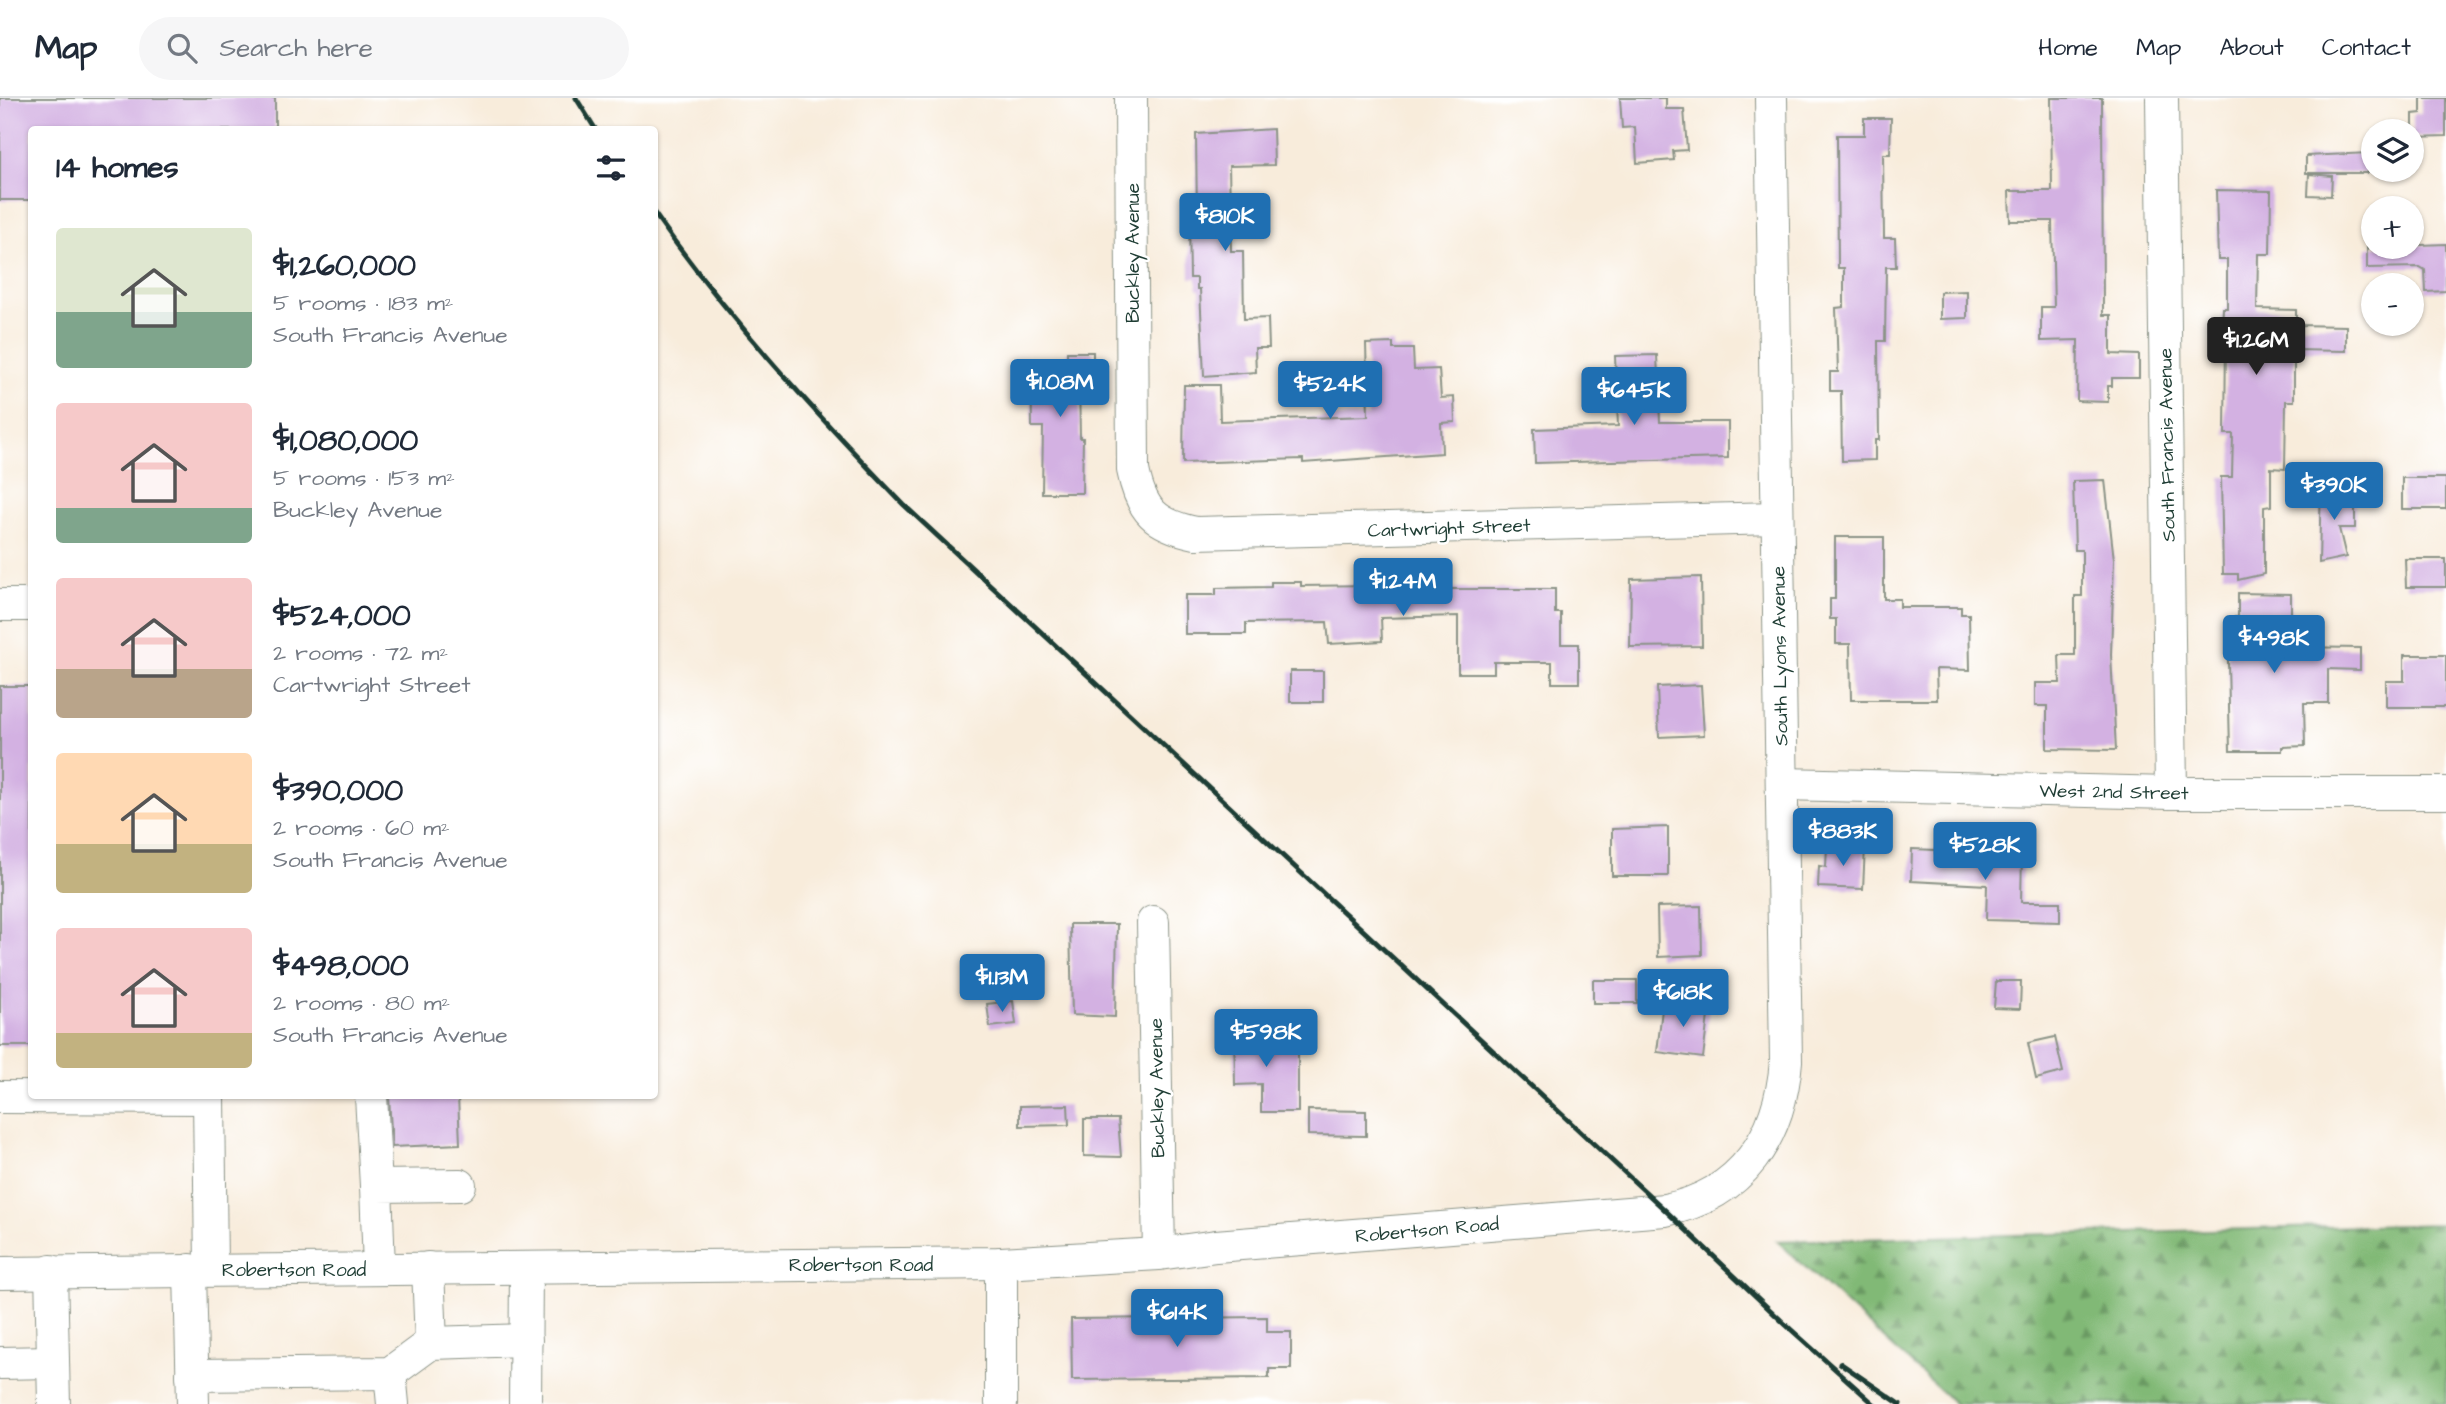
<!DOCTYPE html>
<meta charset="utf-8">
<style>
:root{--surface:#fff;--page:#f6f6f7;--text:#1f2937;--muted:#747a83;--line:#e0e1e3;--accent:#1f6fb2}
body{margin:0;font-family:"Architects Daughter",sans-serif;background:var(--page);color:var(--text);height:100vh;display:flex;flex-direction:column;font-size:26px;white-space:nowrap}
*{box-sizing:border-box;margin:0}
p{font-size:23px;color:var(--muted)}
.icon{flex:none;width:38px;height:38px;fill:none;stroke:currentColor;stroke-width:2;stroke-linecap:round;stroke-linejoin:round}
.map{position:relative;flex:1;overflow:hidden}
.sheet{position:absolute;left:28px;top:28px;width:630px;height:973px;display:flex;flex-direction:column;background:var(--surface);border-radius:7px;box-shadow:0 2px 5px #0004}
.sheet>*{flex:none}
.controls{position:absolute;left:2361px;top:21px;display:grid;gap:14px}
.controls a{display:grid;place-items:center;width:63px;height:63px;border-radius:50%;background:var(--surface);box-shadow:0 2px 5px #0004;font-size:35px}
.price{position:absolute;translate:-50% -60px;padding:0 16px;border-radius:7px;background:var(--accent);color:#fff;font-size:23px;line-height:46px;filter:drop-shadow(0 2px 4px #0008)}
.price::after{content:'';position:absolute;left:50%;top:42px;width:21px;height:16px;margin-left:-10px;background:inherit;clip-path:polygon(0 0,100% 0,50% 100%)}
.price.on{background:#222;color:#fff}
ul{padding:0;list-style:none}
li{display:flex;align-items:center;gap:21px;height:175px;padding:0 28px}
li span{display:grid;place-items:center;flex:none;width:196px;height:140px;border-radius:7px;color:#555}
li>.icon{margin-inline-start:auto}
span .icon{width:84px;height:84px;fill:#fffc;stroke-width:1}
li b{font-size:30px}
h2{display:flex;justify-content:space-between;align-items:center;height:84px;padding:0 28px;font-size:30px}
header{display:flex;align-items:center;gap:42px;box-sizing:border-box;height:98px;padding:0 35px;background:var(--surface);border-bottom:2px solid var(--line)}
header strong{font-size:33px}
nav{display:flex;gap:38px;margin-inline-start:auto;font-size:24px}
.search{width:490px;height:63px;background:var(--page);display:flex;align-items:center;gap:18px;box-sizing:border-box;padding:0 24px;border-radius:38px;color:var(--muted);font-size:26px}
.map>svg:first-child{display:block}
</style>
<header>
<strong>Map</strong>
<div class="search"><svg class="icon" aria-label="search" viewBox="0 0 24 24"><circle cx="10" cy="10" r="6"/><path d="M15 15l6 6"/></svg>Search here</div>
<nav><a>Home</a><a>Map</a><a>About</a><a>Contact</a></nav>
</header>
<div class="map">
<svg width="2446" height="1306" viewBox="0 0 2446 1306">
<defs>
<pattern id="forest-firs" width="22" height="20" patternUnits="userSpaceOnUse" patternTransform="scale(1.75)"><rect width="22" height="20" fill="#81b976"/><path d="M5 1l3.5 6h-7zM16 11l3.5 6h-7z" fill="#699862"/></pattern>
</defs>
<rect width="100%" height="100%" fill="#fff"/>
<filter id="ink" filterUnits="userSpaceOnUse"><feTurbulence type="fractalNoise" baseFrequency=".0143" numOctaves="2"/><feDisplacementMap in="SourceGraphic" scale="14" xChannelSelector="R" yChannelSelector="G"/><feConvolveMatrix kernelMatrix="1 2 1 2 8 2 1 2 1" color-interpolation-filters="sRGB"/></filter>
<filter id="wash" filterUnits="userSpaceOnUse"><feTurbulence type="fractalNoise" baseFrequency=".00686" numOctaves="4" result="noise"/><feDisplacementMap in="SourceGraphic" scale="28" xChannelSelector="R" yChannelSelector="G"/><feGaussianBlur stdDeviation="1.57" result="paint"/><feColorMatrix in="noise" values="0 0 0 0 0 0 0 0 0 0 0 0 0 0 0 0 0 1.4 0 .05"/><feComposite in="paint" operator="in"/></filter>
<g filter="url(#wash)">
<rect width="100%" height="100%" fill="#f8ecdb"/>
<path fill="url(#forest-firs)" stroke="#507b55" stroke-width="2" d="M 2446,1126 L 2446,1306 L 1955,1306 L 1777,1143 Z"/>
<g id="blocks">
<g fill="#d3b1e2">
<path d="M 0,0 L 275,0 L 275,32 L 32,32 L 32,102 L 0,102 Z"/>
<path d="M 1620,0 L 1666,0 L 1666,11 L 1684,11 L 1687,52 L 1673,53 L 1674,62 L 1637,65 L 1635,29 L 1622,30 Z"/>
<path d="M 2051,0 L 2102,0 L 2103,217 L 2111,217 L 2111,256 L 2139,257 L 2139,280 L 2112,280 L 2112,288 L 2108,288 L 2108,304 L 2077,303 L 2078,242 L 2041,243 L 2041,209 L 2054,209 L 2052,123 L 2010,123 L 2009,93 L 2052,93 Z"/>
<path d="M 2421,0 L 2446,0 L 2446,38 L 2413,39 L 2413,16 L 2421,15 Z"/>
<path d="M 1864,20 L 1891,20 L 1890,56 L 1883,56 L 1884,140 L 1895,140 L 1896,169 L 1886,169 L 1885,243 L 1878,243 L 1879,342 L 1875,342 L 1875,362 L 1842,363 L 1841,293 L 1830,293 L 1830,274 L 1838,274 L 1836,210 L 1844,209 L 1844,170 L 1838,170 L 1837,37 L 1864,37 Z"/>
<path d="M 1273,31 L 1274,67 L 1229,68 L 1231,153 L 1243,153 L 1244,221 L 1268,220 L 1269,250 L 1255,250 L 1256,274 L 1204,278 L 1200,191 L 1197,191 L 1197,180 L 1190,180 L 1189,119 L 1197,119 L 1196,36 Z"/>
<path d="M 2369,55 L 2368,75 L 2306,75 L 2306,58 Z"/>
<path d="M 2309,76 L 2332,78 L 2331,98 L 2308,97 Z"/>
<path d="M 2216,92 L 2271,93 L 2270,156 L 2258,156 L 2257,211 L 2296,212 L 2296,227 L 2346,228 L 2346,253 L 2294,252 L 2294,303 L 2286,303 L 2285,371 L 2271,370 L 2271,408 L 2264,409 L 2264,476 L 2238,482 L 2238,476 L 2223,476 L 2221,379 L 2232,379 L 2233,336 L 2225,336 L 2226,240 L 2222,240 L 2222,229 L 2223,210 L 2227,210 L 2227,162 L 2218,162 Z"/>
<path d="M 2446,146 L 2446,193 L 2426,194 L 2425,172 L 2420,169 L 2367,170 L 2367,149 Z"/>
<path d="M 1967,193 L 1967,220 L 1940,221 L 1940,194 Z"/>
<path d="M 1393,245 L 1393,251 L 1413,251 L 1414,272 L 1439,271 L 1441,300 L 1454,299 L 1455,324 L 1441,325 L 1442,355 L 1303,365 L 1303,361 L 1183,365 L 1184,287 L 1219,287 L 1220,323 L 1368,318 L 1366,246 Z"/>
<path d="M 1067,254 L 1093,254 L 1093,280 L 1079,280 L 1080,340 L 1083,340 L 1082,395 L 1042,395 L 1043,329 L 1032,329 L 1031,263 L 1067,263 Z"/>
<path d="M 1657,257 L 1660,324 L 1728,324 L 1728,360 L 1535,365 L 1534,331 L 1618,328 L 1615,258 Z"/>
<rect x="2402" y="380" width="44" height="31"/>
<path d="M 2105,382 L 2114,462 L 2111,557 L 2116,652 L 2047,651 L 2047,608 L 2035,608 L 2035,585 L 2060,585 L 2059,557 L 2075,557 L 2075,498 L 2082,498 L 2082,452 L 2075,452 L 2073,383 Z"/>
<path d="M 2329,383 L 2332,397 L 2355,397 L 2355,430 L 2339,430 L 2346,459 L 2319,465 L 2321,384 Z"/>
<path d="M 1835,439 L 1884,439 L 1884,501 L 1900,501 L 1900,509 L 1961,509 L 1961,516 L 1969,516 L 1970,572 L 1936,571 L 1937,602 L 1851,602 L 1850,546 L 1836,546 L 1836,521 L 1830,521 L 1830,501 L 1835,501 Z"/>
<path d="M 2405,461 L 2446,461 L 2446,489 L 2406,489 Z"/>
<path d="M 1701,479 L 1702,548 L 1630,549 L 1631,481 Z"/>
<path d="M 1271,484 L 1301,484 L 1301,488 L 1449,486 L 1449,491 L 1555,491 L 1555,515 L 1561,515 L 1561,546 L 1579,546 L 1579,585 L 1552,585 L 1552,564 L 1494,564 L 1494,575 L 1458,575 L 1458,518 L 1381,520 L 1382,543 L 1329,546 L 1327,524 L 1246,525 L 1246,536 L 1185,536 L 1185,497 L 1216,497 L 1216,490 L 1271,489 Z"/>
<path d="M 2238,495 L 2291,496 L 2291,549 L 2360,550 L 2360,572 L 2328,571 L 2328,605 L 2304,605 L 2305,648 L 2282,649 L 2282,653 L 2230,653 L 2227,519 L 2238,519 Z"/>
<path d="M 2404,557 L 2446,557 L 2446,609 L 2386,609 L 2386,583 L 2404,583 Z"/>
<rect x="1290" y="573" width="33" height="31"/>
<path d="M 1701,587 L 1704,637 L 1659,639 L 1657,589 Z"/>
<rect x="0" y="588" width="32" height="360"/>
<path d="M 1668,729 L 1668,778 L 1612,778 L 1612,731 Z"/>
<path d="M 1865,748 L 1863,791 L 1818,789 L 1819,768 L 1826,769 L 1827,749 Z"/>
<path d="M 1912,751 L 1935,752 L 1935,755 L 2022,756 L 2021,804 L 2060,804 L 2060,824 L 1986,822 L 1987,787 L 1911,783 Z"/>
<path d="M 1701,808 L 1702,857 L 1658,859 L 1657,809 Z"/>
<path d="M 1070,826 L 1117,826 L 1115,919 L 1072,917 Z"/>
<rect x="1593" y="882" width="44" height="23"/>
<path d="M 1996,883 L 2021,883 L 2020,911 L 1994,910 Z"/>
<path d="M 1013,903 L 1016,926 L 990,929 L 987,906 Z"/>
<path d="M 1663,903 L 1709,909 L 1703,960 L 1657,954 Z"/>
<path d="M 1234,925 L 1263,925 L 1263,952 L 1298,951 L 1298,1014 L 1261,1014 L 1261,986 L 1235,987 Z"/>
<path d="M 2055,939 L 2063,974 L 2036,981 L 2028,945 Z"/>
<path d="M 389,998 L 458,998 L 460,1046 L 392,1049 Z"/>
<path d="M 1068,1007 L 1069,1027 L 1020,1028 L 1020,1008 Z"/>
<path d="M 1308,1012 L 1366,1013 L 1366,1038 L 1308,1037 Z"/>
<path d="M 1084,1021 L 1118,1021 L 1121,1059 L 1084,1058 Z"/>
<path d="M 1267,1219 L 1267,1234 L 1291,1234 L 1291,1271 L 1269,1271 L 1269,1280 L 1072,1282 L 1071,1221 Z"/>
</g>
</g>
</g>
<g filter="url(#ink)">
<use href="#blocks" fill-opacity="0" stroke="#8c9488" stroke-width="2"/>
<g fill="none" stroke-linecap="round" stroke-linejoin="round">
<g stroke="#8c9488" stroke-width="34">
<g id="minor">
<path d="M 1131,0 L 1133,372 C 1141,413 1156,427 1196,435 L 1776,420"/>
<path d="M 2162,0 L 2171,695"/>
<path d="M 0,507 L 32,507"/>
<path d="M 1782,686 L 2171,695 L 2446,695"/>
<path d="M 1153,824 L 1159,1156"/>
<path d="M 209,998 L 211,1171"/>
<path d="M 371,998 L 376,1088"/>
<path d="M 0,999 L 209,1000"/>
<path d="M 1001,1165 L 1001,1306"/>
<path d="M 379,1170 L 376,1088 L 460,1087"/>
<path d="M 428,1170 L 431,1245"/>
<path d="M 190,1172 L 193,1306"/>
<path d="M 51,1173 L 54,1306"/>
<path d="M 0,1175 L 1001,1165 L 1159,1156 L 1216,1148 L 1665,1112 C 1743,1097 1780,1038 1786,963 L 1771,0"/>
<path d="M 0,1265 L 53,1264"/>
<path d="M 390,1275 L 393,1306"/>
<path d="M 192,1277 L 390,1275 L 431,1245 L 526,1242"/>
<path d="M 525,1306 L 526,1170"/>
</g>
</g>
<use href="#minor" stroke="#fff" stroke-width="32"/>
<g stroke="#1f3d34" stroke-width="5">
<path d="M 576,0 L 596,32"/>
<path d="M 654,115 C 728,220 815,315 904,407 L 1665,1112 L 1786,1227 L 1874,1306"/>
<path d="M 1840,1265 L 1900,1306"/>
</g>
</g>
</g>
<g text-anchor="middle" stroke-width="5" stroke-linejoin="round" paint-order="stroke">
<g font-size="19" fill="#1f3d34" stroke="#fff">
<text transform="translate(1132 155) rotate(-90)" y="7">Buckley Avenue</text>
<text transform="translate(2166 347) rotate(-91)" y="7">South Francis Avenue</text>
<text transform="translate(1449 429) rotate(-2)" y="7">Cartwright Street</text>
<text transform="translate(1779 558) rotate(-91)" y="7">South Lyons Avenue</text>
<text transform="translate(2114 693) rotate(1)" y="7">West 2nd Street</text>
<text transform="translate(1156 990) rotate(-91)" y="7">Buckley Avenue</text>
<text transform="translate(1427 1131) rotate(-5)" y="7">Robertson Road</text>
<text x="861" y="1173">Robertson Road</text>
<text x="294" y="1178">Robertson Road</text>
</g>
</g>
</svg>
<div class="controls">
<a><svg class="icon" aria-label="layers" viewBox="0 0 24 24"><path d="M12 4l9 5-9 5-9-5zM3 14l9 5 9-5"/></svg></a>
<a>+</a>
<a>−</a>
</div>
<b class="price" style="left:1225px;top:155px">$810K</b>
<b class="price on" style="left:2256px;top:279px">$1.26M</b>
<b class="price" style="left:1060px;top:321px">$1.08M</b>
<b class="price" style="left:1330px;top:323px">$524K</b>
<b class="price" style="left:1634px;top:329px">$645K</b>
<b class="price" style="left:2334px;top:424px">$390K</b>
<b class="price" style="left:1403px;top:520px">$1.24M</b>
<b class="price" style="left:2274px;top:577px">$498K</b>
<b class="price" style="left:1843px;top:770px">$883K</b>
<b class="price" style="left:1985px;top:784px">$528K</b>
<b class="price" style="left:1002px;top:916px">$1.13M</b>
<b class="price" style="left:1683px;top:931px">$618K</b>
<b class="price" style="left:1266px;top:971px">$598K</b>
<b class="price" style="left:1177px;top:1251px">$614K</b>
<section class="sheet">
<h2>14 homes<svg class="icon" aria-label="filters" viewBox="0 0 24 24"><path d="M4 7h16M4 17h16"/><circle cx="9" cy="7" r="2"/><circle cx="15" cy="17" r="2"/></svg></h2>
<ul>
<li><span style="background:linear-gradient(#dfe7d0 60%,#7fa58c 0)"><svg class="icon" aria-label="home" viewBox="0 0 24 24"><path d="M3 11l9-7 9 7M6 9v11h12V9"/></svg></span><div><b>$1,260,000</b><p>5 rooms · 183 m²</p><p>South Francis Avenue</p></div></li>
<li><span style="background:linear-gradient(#f6c9c9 75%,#7fa58c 0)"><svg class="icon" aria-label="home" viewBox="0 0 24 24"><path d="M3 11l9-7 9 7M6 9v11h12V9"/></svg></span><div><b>$1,080,000</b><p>5 rooms · 153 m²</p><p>Buckley Avenue</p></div></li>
<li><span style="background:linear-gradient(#f6c9c9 65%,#b9a48a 0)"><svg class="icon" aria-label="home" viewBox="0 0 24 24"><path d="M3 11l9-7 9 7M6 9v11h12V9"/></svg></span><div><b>$524,000</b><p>2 rooms · 72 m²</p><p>Cartwright Street</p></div></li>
<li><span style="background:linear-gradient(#ffd9b3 65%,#c2b280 0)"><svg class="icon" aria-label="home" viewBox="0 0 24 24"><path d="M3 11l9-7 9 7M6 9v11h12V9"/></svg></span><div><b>$390,000</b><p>2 rooms · 60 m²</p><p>South Francis Avenue</p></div></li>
<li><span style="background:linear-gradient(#f6c9c9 75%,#c2b280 0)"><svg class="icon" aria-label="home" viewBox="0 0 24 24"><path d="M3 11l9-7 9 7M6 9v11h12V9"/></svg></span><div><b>$498,000</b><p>2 rooms · 80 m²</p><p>South Francis Avenue</p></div></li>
</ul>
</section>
</div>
